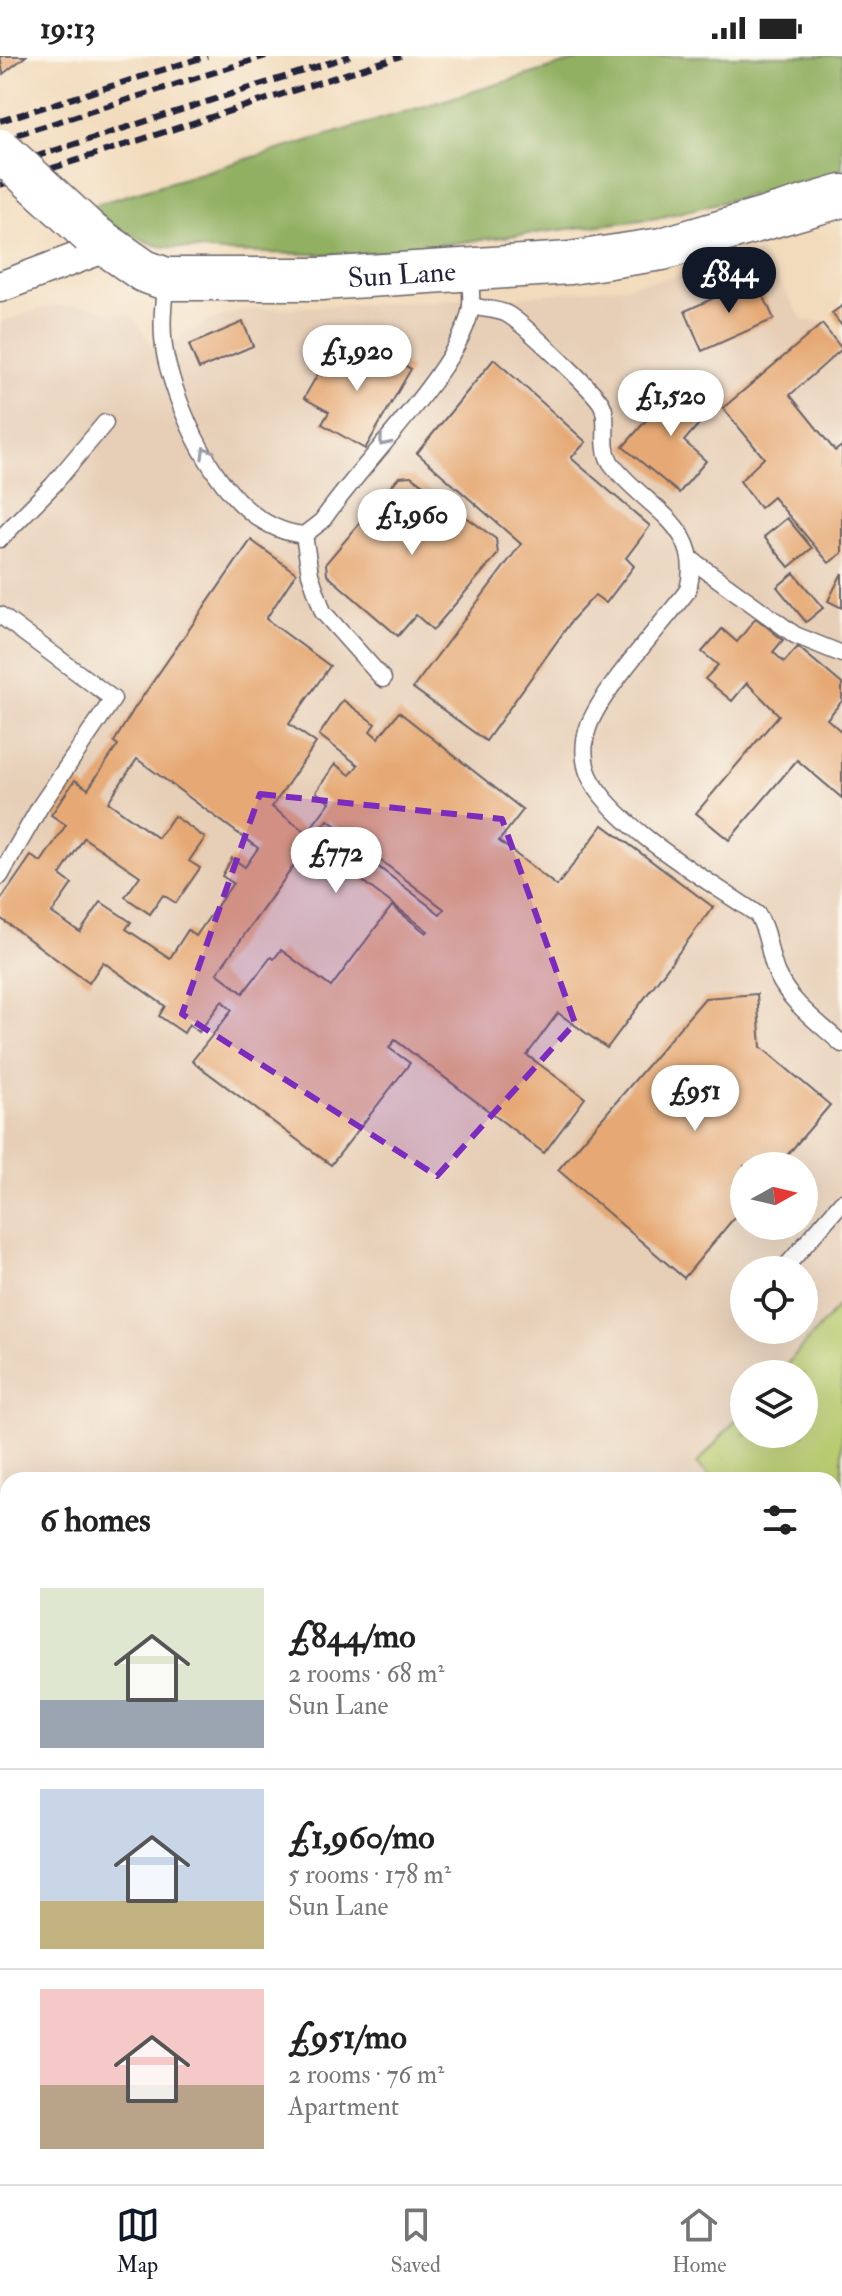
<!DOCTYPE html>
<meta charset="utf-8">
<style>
:root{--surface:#fff;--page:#f6f6f6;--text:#222;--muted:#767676;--line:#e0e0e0;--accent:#111827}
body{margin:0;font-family:"IM FELL Double Pica",serif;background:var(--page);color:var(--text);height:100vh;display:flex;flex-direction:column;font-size:30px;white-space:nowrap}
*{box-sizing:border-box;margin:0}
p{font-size:26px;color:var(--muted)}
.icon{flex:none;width:44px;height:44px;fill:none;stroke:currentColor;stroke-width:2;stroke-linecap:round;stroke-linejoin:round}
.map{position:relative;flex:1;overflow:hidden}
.panel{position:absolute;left:0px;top:1416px;width:842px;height:712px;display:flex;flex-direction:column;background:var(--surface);border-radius:24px 24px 0 0;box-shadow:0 8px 32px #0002}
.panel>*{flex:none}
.needle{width:52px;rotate:82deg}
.controls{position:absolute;left:730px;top:1096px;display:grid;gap:16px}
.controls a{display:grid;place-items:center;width:88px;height:88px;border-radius:50%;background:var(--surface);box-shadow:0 8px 32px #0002;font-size:40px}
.price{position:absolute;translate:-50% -68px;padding:0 18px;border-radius:28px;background:#fff;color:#222;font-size:26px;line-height:52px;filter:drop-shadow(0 2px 4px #0008)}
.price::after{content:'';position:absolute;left:50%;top:48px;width:24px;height:18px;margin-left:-12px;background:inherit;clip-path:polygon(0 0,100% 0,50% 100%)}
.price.on{background:var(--accent);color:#fff}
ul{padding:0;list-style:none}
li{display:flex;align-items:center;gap:24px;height:200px;padding:0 40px}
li+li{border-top:2px solid var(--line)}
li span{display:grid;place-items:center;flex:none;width:224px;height:160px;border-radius:0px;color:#555}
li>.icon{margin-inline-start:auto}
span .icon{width:96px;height:96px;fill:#fffc;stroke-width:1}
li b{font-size:34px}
h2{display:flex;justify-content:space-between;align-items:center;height:96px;padding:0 40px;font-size:34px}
.status{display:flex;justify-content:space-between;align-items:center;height:56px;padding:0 40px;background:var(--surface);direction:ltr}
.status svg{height:22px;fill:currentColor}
.dock{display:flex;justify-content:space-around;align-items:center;height:112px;border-top:2px solid var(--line);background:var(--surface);font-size:22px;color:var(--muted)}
.dock a{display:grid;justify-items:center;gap:4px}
.dock .on{color:var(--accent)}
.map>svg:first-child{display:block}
</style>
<div class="status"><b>19:13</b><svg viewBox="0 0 49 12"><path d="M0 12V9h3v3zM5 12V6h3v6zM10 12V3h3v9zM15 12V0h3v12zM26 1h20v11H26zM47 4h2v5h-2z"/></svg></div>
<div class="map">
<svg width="842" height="2128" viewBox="0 0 842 2128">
<rect width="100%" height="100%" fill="#fbf7ec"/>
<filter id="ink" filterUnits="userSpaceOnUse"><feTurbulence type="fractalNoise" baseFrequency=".0125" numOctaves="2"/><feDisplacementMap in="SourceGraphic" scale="16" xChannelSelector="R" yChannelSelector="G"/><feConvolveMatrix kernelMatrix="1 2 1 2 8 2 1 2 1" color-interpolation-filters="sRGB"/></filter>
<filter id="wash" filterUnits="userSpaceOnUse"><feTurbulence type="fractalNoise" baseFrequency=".006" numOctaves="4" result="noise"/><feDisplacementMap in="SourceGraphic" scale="32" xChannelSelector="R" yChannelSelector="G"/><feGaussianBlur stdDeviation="1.8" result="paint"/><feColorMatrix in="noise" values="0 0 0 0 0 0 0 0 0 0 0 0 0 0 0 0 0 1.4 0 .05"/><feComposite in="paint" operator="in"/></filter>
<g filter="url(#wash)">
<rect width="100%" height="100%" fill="#f2dbbc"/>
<path fill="#e7cfb7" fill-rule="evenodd" d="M 760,195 L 803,264 L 826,266 L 842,285 L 842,2128 L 523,2128 L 514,2120 L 834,2120 L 834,1424 L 8,1424 L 8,1717 L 0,1714 L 0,266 L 51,250 L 88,250 L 134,261 L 155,296 L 208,265 L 241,254 L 514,241 L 619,231 L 707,215 ZM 744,1110 L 804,1110 L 804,1170 L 744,1170 ZM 744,1214 L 804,1214 L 804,1274 L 744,1274 ZM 744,1318 L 804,1318 L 804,1378 L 744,1378 Z"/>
<path fill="#b9cc6f" stroke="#6e7755" stroke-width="2" d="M 842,1246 L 842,1535 L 834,1528 L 834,1424 L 715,1424 L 697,1408 L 744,1355 L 744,1378 L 804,1378 L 804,1318 L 778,1318 Z"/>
<path fill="#92b062" stroke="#5a694e" stroke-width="2" d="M 591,0 L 842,0 L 842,116 L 658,162 L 356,199 L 223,196 L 158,190 L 121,176 L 91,150 Z"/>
<g id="blocks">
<g fill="#e6a975" fill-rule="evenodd">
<path d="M 0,0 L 26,0 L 3,18 Z"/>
<path d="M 756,223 L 774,263 L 702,295 L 685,255 Z"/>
<path d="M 842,250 L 842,270 L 832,257 Z"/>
<path d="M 243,266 L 253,290 L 199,313 L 189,289 Z"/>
<path d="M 822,268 L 842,293 L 790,339 L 835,395 L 842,390 L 842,497 L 829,507 L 773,441 L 760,452 L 740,425 L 764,402 L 723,352 Z"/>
<path d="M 372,291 L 411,313 L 365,393 L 322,368 L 329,356 L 304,342 L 332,293 L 361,310 Z"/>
<path d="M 494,303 L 586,386 L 571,402 L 650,470 L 626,502 L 634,510 L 606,547 L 595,539 L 573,563 L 486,685 L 413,632 L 521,488 L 417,397 Z"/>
<path d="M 680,325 L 712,353 L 684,385 L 706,405 L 679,437 L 623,391 Z"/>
<path d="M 411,420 L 496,483 L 498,498 L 433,574 L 416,559 L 398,580 L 327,519 L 326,507 L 399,421 Z"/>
<path d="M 787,462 L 812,492 L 789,511 L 764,481 Z"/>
<path d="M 251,484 L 296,517 L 266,563 L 330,610 L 289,668 L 316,687 L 272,751 L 307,777 L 330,746 L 316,736 L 335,708 L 350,719 L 358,709 L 319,679 L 343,644 L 375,668 L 370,675 L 378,682 L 399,656 L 523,754 L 499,785 L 557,830 L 603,769 L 713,851 L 607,992 L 558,957 L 527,999 L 585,1042 L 544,1097 L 395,984 L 389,992 L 410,1007 L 331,1109 L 192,1005 L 232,954 L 222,945 L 199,976 L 189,968 L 184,977 L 159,960 L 165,950 L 103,906 L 89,927 L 0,862 L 0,845 L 31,800 L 41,806 L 66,769 L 51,759 L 75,724 L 88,733 L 118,689 L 114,686 L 134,653 ZM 137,703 L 258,792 L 245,811 L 232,802 L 222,820 L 233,827 L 196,880 L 188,874 L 170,902 L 126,873 L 131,866 L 101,846 L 80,876 L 52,857 L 72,828 L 60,819 L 84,782 L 140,820 L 125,841 L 150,858 L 163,839 L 176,847 L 200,812 L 189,805 L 205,782 L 174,760 L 158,782 L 108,746 ZM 328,764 L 444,853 L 440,858 L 324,769 ZM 311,786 L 428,875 L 426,877 L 392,850 L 331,931 L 281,894 L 274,903 L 271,901 L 243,937 L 217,917 Z"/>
<path d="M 794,517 L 823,552 L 806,566 L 777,531 Z"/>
<path d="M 842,517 L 842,552 L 828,545 Z"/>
<path d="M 756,562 L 783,584 L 773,596 L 784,606 L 798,591 L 842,628 L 842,645 L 827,663 L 842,676 L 842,742 L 797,704 L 729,784 L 696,757 L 779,659 L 747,627 L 732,645 L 705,623 L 718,609 L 702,596 L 722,573 L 737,586 Z"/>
<path d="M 757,938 L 761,991 L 830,1049 L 778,1110 L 744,1110 L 744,1150 L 684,1222 L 558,1114 L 705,942 Z"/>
<path d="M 0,1901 L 8,1907 L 8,1982 L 0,1976 Z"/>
<path d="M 215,2120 L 296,2120 L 290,2128 L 226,2128 Z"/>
</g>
</g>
</g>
<g filter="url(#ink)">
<use href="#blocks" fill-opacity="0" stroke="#6b6368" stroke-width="2"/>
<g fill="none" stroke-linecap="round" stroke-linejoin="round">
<g stroke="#6b6368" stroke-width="19">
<g id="lane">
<path d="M 166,225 C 162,254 160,282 168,311 C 186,374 230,472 304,479 L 322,465 C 357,412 465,307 471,250 C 472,238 470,225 469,213"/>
<path d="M 471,250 C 482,253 498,253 507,258 C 522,266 592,333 601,347 C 611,363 599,389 611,407 C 644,452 705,469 688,534 C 663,568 600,635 588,672 C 583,686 583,705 589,719 C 611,769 712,827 757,858 C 769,876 768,898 777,918 C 791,948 818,966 842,988"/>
<path d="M 304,479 L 310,518 L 323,556 L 383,623"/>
<path d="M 0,483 L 53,429 L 105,367"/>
<path d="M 692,504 L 795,579 L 842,598"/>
<path d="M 0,559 L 113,643 L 41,749 L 0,820"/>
<path d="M 783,1214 L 842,1146"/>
</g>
</g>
<g stroke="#6b6368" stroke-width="33">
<path id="street" d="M 0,231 L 106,191"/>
</g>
<g stroke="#6b6368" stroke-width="45">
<g id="secondary">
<path id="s1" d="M 91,178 L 144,215 L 166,223 L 321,223 L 570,207 L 662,193 L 842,140"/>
</g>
</g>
<use href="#lane" stroke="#fff" stroke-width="16"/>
<use href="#street" stroke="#fff" stroke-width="30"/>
<use href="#secondary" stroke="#fff" stroke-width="42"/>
<g stroke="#22223b" stroke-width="6" stroke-dasharray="12 6" stroke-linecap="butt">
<path d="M 0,65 L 207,0"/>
<path d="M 0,84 L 266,0"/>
<path d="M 0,112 L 350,0"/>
<path d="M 0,129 L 401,0"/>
</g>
<g stroke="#6b6368" stroke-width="45" stroke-linecap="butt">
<path id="secondary-bridge" d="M 0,94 L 91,178"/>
</g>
<use href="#secondary-bridge" stroke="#fff" stroke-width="42"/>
</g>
<defs><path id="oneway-chevron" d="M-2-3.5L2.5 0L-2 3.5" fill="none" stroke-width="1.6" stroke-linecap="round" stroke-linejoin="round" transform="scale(2)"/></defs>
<g stroke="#9c9ca7">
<use href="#oneway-chevron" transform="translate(384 385) rotate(130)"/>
<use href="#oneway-chevron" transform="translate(206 396) rotate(-120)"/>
</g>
</g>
<path fill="#7b2cbf" fill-opacity="0.2" stroke="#7b2cbf" stroke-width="6" stroke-dasharray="16 10" stroke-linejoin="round" d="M 260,738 L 502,763 L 575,967 L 437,1120 L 182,958 Z"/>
<g text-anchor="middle" stroke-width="8" stroke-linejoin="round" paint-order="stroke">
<g font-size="28" fill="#22223b" stroke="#fbf7ec">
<text dy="10" stroke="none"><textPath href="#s1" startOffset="324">Sun Lane</textPath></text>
</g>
</g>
</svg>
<div class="controls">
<a><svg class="needle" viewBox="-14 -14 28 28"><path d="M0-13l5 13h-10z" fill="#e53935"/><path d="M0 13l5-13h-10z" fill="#767676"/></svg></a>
<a><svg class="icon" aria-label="locate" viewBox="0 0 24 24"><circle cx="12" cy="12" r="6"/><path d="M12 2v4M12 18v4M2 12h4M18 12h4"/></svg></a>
<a><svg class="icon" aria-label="layers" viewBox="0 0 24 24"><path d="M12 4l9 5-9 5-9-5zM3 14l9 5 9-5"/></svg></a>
</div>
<b class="price on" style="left:729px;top:259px">£844</b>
<b class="price" style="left:357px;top:337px">£1,920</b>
<b class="price" style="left:671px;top:382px">£1,520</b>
<b class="price" style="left:412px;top:501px">£1,960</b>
<b class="price" style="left:336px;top:839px">£772</b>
<b class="price" style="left:695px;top:1077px">£951</b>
<section class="panel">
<h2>6 homes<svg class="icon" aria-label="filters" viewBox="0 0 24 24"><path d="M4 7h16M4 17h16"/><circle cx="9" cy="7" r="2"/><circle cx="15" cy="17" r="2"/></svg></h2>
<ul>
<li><span style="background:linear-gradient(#dfe7d0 70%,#9aa5b1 0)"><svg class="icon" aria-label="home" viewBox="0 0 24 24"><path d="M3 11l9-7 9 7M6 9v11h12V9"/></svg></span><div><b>£844/mo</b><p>2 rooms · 68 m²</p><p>Sun Lane</p></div></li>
<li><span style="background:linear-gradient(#c9d6e8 70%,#c2b280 0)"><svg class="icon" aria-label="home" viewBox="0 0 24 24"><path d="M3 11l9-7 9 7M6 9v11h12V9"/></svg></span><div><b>£1,960/mo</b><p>5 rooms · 178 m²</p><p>Sun Lane</p></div></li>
<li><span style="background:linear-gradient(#f6c9c9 60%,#b9a48a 0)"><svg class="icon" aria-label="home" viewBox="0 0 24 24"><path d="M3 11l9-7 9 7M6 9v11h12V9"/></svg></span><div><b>£951/mo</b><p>2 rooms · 76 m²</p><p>Apartment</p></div></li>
</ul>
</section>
</div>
<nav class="dock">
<a class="on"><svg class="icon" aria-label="map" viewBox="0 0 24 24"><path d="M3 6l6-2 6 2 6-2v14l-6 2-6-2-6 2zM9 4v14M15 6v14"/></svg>Map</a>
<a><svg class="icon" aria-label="saved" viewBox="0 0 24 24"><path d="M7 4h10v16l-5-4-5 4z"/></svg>Saved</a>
<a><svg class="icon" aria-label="home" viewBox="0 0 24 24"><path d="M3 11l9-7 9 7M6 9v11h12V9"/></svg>Home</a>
</nav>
